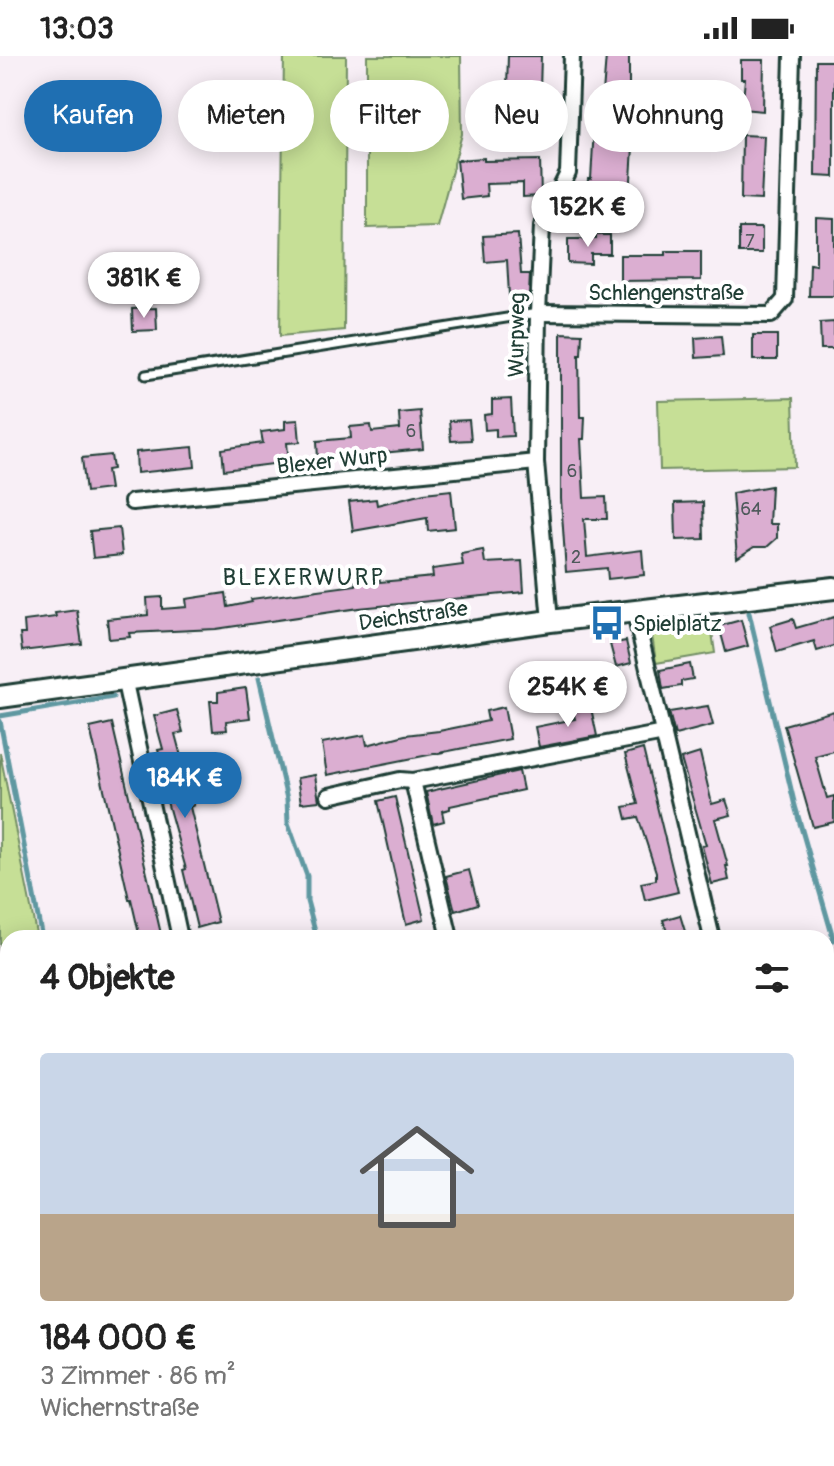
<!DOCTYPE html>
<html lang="de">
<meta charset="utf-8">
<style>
:root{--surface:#fff;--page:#f2f2f2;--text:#222;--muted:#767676;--line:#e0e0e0;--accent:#1f6fb2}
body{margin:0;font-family:Pangolin,sans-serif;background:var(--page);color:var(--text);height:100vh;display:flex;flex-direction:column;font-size:30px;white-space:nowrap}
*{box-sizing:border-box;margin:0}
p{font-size:26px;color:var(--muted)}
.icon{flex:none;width:44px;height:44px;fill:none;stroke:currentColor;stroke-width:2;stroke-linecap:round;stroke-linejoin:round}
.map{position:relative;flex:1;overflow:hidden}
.side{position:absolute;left:0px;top:874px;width:834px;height:536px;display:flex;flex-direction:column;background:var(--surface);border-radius:24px 24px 0 0;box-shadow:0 4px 20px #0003}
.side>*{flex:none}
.top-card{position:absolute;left:24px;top:24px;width:786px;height:72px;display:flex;gap:16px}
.price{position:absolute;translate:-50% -68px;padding:0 18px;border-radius:28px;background:#fff;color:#222;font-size:26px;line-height:52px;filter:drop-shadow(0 2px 4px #0008)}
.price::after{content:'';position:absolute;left:50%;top:48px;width:24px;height:18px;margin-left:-12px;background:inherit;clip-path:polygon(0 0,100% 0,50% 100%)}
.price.current{background:var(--accent);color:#fff}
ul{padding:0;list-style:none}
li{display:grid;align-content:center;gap:16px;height:424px;padding:0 40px}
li+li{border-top:2px solid var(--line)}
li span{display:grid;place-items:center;height:248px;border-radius:8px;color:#555}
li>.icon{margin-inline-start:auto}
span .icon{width:144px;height:144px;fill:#fffc;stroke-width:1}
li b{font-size:34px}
h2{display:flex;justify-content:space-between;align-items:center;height:96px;padding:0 40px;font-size:34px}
.tag{padding:0 28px;border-radius:36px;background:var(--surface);box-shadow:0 4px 20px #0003;font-size:28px;line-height:72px}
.tag.current{background:var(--accent);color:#fff}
.status{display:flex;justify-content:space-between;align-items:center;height:56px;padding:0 40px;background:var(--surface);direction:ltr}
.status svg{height:22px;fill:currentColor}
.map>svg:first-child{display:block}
</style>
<div class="status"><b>13:03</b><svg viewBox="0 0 49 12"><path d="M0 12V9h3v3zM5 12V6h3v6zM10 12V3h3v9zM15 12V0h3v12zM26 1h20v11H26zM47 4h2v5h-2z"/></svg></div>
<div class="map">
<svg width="834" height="1410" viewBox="0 0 834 1410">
<rect width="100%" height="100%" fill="#f8eff6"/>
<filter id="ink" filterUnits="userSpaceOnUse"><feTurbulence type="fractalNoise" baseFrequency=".0125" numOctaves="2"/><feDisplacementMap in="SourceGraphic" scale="16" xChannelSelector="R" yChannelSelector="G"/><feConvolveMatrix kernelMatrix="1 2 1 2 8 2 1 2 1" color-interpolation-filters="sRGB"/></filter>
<g filter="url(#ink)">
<g fill="#c6df96" stroke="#728e65" stroke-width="2">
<path d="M 284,0 L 346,0 L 344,274 L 280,280 Z"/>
<path d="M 367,0 L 461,0 L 462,78 L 437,170 L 367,172 Z"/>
<path d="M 793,342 L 795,411 L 660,414 L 658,345 Z"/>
<path d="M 709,555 L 715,597 L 656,607 L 650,565 Z"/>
<path d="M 0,697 L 37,882 L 8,882 L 8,1402 L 781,1402 L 782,1410 L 0,1410 Z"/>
<path d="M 834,1088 L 834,1361 L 826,1363 L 826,1089 Z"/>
</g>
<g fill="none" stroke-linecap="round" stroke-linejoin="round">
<g stroke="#5f98a1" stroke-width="5">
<path d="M 749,557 L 795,750 L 834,885"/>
<path d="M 259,622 L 287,743 L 288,767 L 307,820 L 307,845 L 317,882"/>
<path d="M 0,660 L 113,641"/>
<path d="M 0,665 L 42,882"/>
<path d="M 826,1089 L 834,1089"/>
<path d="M 0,1195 L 8,1195"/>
<path d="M 0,1364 L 8,1363"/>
<path d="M 626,1402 L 626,1410"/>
<path d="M 800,1402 L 801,1410"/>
<path d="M 205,1410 L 216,1402"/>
</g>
</g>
<g fill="#dbaed1" stroke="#1f3d34" stroke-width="2">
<path d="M 508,0 L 541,0 L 540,35 L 543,35 L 544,60 L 506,62 Z"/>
<path d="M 606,0 L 629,0 L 629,50 L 602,50 Z"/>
<path d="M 741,4 L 764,4 L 763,55 L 742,53 L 745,23 L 741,23 Z"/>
<path d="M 816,5 L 834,5 L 834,121 L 815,120 Z"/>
<path d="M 594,72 L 634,74 L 629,157 L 612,156 L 613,149 L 586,147 L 588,123 L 591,123 Z"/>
<path d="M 742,79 L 764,80 L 761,144 L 741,143 Z"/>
<path d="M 484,102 L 484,105 L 540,104 L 541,140 L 523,141 L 523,127 L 486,128 L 487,140 L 461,143 L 457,104 Z"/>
<path d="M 816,162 L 834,163 L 834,240 L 809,240 L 810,208 L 816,209 Z"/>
<rect x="739" y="172" width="23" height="25"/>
<path d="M 518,178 L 521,218 L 530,218 L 529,238 L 509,239 L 507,204 L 485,206 L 483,180 Z"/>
<path d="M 596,179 L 610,179 L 610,198 L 591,198 L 591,208 L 568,207 L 568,183 L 596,183 Z"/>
<path d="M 666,195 L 701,195 L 701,224 L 620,225 L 620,199 L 666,199 Z"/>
<path d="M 156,252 L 157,274 L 133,275 L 132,253 Z"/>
<path d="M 834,266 L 834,293 L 821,293 L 820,267 Z"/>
<path d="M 561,277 L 582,278 L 581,298 L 579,298 L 580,361 L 585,361 L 584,383 L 581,383 L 584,442 L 606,441 L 607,463 L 584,463 L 587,501 L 642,494 L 644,519 L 608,523 L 607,512 L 566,516 L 561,443 Z"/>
<rect x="753" y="279" width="24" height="25"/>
<path d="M 721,280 L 723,300 L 696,302 L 695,282 Z"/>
<path d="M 511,343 L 513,380 L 496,381 L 496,373 L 485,374 L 484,359 L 492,358 L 492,344 Z"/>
<path d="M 420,355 L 423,393 L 318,403 L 317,385 L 351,382 L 350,371 L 371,369 L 372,376 L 400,373 L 399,357 Z"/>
<path d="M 298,364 L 300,386 L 287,387 L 289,406 L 224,414 L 222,393 L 263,387 L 261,376 L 285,373 L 285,365 Z"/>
<path d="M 469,364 L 471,384 L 451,385 L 449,365 Z"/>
<path d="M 193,391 L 195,411 L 137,417 L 136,396 Z"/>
<path d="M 111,399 L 113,413 L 107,414 L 110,433 L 86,436 L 82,402 Z"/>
<path d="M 771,430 L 769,468 L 777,468 L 777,482 L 767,491 L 754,491 L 737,502 L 732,437 Z"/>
<path d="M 451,434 L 455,472 L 428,475 L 427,462 L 353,475 L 349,446 L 376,443 L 377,449 L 424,437 Z"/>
<path d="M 703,446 L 704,483 L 676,484 L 675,447 Z"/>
<path d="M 119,472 L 122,499 L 93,502 L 90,475 Z"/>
<path d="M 483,494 L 485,507 L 522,505 L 524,536 L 359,552 L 216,573 L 129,577 L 130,581 L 109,583 L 107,563 L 148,559 L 147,542 L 162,541 L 162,553 L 187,551 L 186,543 L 226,537 L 228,551 L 252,546 L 251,543 L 356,529 L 355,517 L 378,514 L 380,526 L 433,521 L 432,513 L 463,509 L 461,498 Z"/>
<path d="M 77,554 L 82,588 L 22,595 L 20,578 L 25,578 L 24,565 L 56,561 L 55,557 Z"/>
<path d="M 834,561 L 834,590 L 817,595 L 814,585 L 777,596 L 770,570 L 793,563 L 796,572 Z"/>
<path d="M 741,564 L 748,590 L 726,596 L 719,570 Z"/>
<path d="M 626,585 L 631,607 L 616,611 L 610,588 Z"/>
<path d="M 690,608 L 693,623 L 681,625 L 681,630 L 663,633 L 660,614 Z"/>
<path d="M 246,632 L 250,662 L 226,665 L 227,674 L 213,675 L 210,645 L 218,645 L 218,636 Z"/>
<path d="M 708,650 L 713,669 L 675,679 L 669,656 Z"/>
<path d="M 504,651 L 510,683 L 327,719 L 322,687 L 365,679 L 367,689 L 405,679 L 439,675 L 488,665 L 486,655 Z"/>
<path d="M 591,652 L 597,680 L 539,691 L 535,671 L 575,663 L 573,655 Z"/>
<path d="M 177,654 L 183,676 L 175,678 L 194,749 L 190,751 L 218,866 L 197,872 L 183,814 L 186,813 L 166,742 L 171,741 L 158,694 L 163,693 L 154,660 Z"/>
<path d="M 834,655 L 834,695 L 815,700 L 827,742 L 834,740 L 834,766 L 813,771 L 784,669 Z"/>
<path d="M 112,667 L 161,878 L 145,882 L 140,882 L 131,843 L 129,843 L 90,672 Z"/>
<path d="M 643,693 L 678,836 L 645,844 L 641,827 L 656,824 L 656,816 L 638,761 L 627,763 L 624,751 L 638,748 L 625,698 Z"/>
<path d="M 700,697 L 712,748 L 726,744 L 731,759 L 715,763 L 728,810 L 726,810 L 729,824 L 712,828 L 702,790 L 706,789 L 681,703 Z"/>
<path d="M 519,715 L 523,734 L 450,750 L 450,753 L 442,755 L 444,765 L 433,768 L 426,736 Z"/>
<path d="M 315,719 L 319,745 L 301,747 L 297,722 Z"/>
<path d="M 395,741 L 424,863 L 406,868 L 378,745 Z"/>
<path d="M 469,814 L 478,848 L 455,855 L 446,820 Z"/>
<path d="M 680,859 L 687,882 L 669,882 L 663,864 Z"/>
</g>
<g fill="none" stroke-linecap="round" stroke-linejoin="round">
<g stroke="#1f3d34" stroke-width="13">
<g id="lane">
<path d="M 146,319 L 538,257"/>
<path d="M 644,1402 L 645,1410"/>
</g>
</g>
<g stroke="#1f3d34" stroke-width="20">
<g id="street">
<path d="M 538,257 L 771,259 L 785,243 L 792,0"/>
<path d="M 132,446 L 536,406"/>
<path d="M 634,554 L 712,882"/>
<path d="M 550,565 L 536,406 L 538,257 L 542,170 L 568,117 L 572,0"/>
<path d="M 124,622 L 180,882"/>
<path d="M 413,725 L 450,882"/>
<path d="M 329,740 L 400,724 L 413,725 L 664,677"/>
</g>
</g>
<g stroke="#1f3d34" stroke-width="26">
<path id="secondary" d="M 0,641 L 550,565 L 834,532"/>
</g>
<path stroke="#1f3d34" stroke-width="3" stroke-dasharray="2 6" stroke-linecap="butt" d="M 826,1302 L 834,1301"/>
<use href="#lane" stroke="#fff" stroke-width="7"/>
<use href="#street" stroke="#fff" stroke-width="14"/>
<use href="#secondary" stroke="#fff" stroke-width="20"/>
</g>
</g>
<defs>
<g id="bus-bare" transform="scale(2.76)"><path d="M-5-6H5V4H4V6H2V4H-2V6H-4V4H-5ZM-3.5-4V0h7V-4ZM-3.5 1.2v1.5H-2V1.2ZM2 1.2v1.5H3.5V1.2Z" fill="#1f6fb2" stroke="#fff" stroke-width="2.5" paint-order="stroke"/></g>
</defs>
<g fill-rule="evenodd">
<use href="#bus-bare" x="607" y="567"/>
</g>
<g text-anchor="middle" stroke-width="8" stroke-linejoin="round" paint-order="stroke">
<g font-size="18" fill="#4e595b">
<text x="750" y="191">7</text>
<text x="411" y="381">6</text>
<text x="572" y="421">6</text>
<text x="751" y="459">64</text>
<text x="576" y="507">2</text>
</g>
<g font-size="22" fill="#1f3d34" stroke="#fff">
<text x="666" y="244">Schlengenstraße</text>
<text transform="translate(516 279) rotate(-89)" y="8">Wurpweg</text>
<text transform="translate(332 404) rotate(-6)" y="8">Blexer Wurp</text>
<text transform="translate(413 559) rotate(-8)" y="8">Deichstraße</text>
</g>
<g font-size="22" fill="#1f3d34" stroke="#fff" text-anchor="start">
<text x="633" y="575">Spielplatz</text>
</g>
<g font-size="24" letter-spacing="2" fill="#1f3d34" stroke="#fff">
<text x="304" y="529">BLEXERWURP</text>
</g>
</g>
</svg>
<b class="price" style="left:588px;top:193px">152K €</b>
<b class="price" style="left:144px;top:264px">381K €</b>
<b class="price" style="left:568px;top:673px">254K €</b>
<b class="price current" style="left:185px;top:764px">184K €</b>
<div class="top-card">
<a class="tag current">Kaufen</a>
<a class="tag">Mieten</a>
<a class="tag">Filter</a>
<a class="tag">Neu</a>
<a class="tag">Wohnung</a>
</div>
<section class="side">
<h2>4 Objekte<svg class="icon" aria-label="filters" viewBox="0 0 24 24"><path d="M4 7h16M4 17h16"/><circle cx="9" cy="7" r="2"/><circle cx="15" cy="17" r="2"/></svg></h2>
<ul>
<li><span style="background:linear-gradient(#c9d6e8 65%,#b9a48a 0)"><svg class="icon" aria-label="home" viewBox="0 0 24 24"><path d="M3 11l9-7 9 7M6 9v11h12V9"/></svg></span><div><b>184 000 €</b><p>3 Zimmer · 86 m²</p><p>Wichernstraße</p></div></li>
</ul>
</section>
</div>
